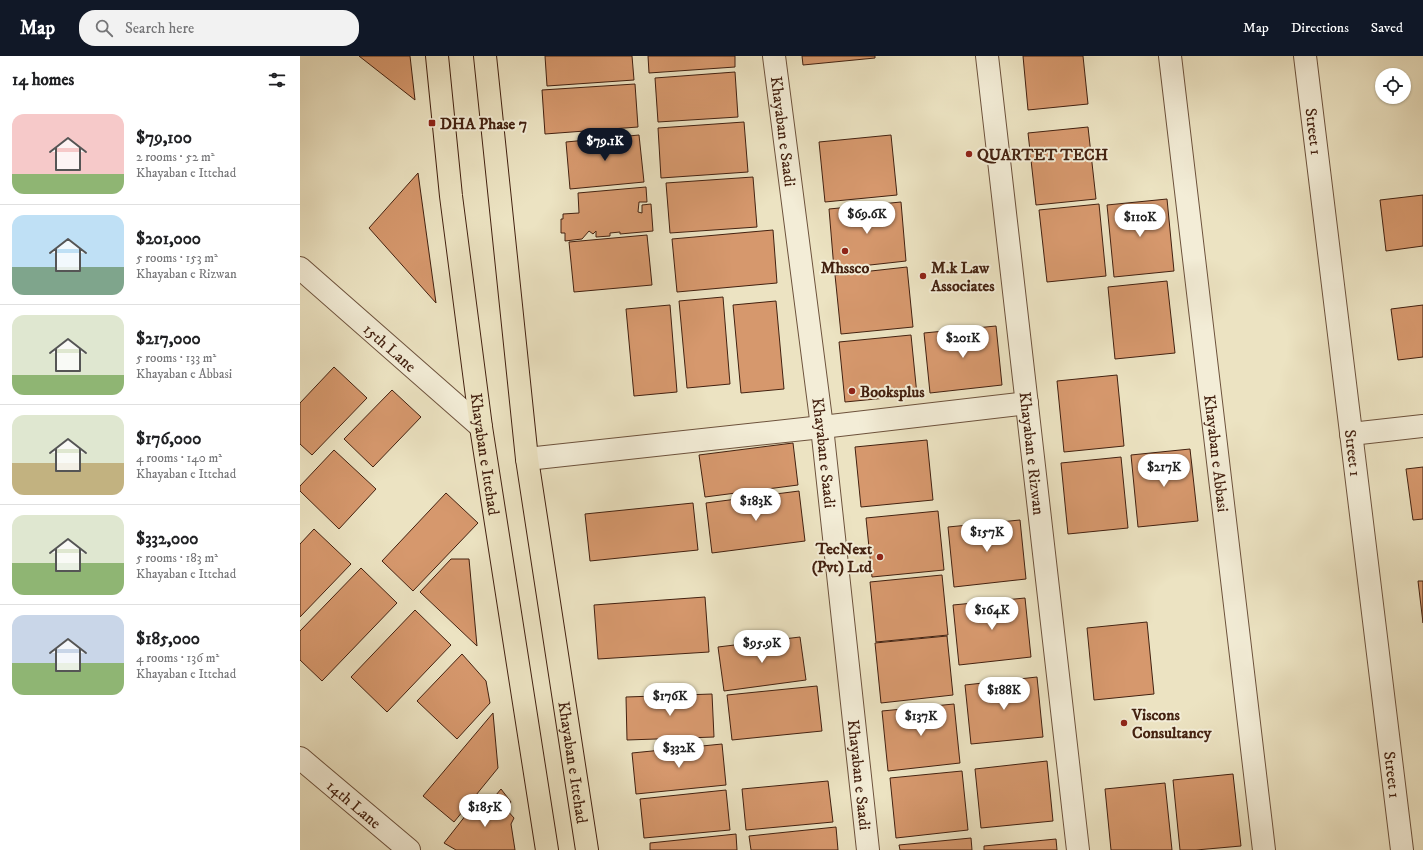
<!DOCTYPE html>
<meta charset="utf-8">
<style>
:root{--surface:#fff;--page:#f2f2f2;--text:#202124;--muted:#757577;--line:#e0e0e0;--accent:#111827}
body{margin:0;font-family:"IM FELL DW Pica",serif;background:var(--page);color:var(--text);height:100vh;display:flex;flex-direction:column;font-size:15px;white-space:nowrap}
*{box-sizing:border-box;margin:0}
p{font-size:13px;color:var(--muted)}
.icon{flex:none;width:22px;height:22px;fill:none;stroke:currentColor;stroke-width:2;stroke-linecap:round;stroke-linejoin:round}
.map{position:relative;flex:1;overflow:hidden}
.sheet{display:flex;flex-direction:column;background:var(--surface);width:300px}
.sheet>*{flex:none}
.tools{position:absolute;left:1075px;top:12px;display:grid;gap:8px}
.tools a{display:grid;place-items:center;width:36px;height:36px;border-radius:50%;background:var(--surface);box-shadow:0 1px 3px #0004;font-size:20px}
.price{position:absolute;translate:-50% -34px;padding:0 9px;border-radius:14px;background:#fff;color:#222;font-size:13px;line-height:26px;filter:drop-shadow(0 1px 2px #0008)}
.price::after{content:'';position:absolute;left:50%;top:24px;width:12px;height:9px;margin-left:-6px;background:inherit;clip-path:polygon(0 0,100% 0,50% 100%)}
.price.current{background:var(--accent);color:#fff}
ul{padding:0;list-style:none}
li{display:flex;align-items:center;gap:12px;height:100px;padding:0 12px}
li+li{border-top:1px solid var(--line)}
li span{display:grid;place-items:center;flex:none;width:112px;height:80px;border-radius:12px;color:#555}
li>.icon{margin-inline-start:auto}
span .icon{width:48px;height:48px;fill:#fffc;stroke-width:1}
li b{font-size:17px}
h2{display:flex;justify-content:space-between;align-items:center;height:48px;padding:0 12px;font-size:17px}
header{display:flex;align-items:center;gap:24px;box-sizing:border-box;height:56px;padding:0 20px;background:var(--accent);color:#fff}
header strong{font-size:19px}
nav{display:flex;gap:22px;margin-inline-start:auto;font-size:14px}
.search{width:280px;height:36px;background:var(--page);display:flex;align-items:center;gap:10px;box-sizing:border-box;padding:0 14px;border-radius:16px;color:var(--muted);font-size:15px}
main{display:flex;flex:1;min-height:0}
.map>svg:first-child{display:block}
</style>
<header>
<strong>Map</strong>
<div class="search"><svg class="icon" aria-label="search" viewBox="0 0 24 24"><circle cx="10" cy="10" r="6"/><path d="M15 15l6 6"/></svg>Search here</div>
<nav><a>Map</a><a>Directions</a><a>Saved</a></nav>
</header>
<main>
<section class="sheet">
<h2>14 homes<svg class="icon" aria-label="filters" viewBox="0 0 24 24"><path d="M4 7h16M4 17h16"/><circle cx="9" cy="7" r="2"/><circle cx="15" cy="17" r="2"/></svg></h2>
<ul>
<li><span style="background:linear-gradient(#f6c9c9 75%,#8fb573 0)"><svg class="icon" aria-label="home" viewBox="0 0 24 24"><path d="M3 11l9-7 9 7M6 9v11h12V9"/></svg></span><div><b>$79,100</b><p>2 rooms · 52 m²</p><p>Khayaban e Ittehad</p></div></li>
<li><span style="background:linear-gradient(#bfe0f5 65%,#7fa58c 0)"><svg class="icon" aria-label="home" viewBox="0 0 24 24"><path d="M3 11l9-7 9 7M6 9v11h12V9"/></svg></span><div><b>$201,000</b><p>5 rooms · 153 m²</p><p>Khayaban e Rizwan</p></div></li>
<li><span style="background:linear-gradient(#dfe7d0 75%,#8fb573 0)"><svg class="icon" aria-label="home" viewBox="0 0 24 24"><path d="M3 11l9-7 9 7M6 9v11h12V9"/></svg></span><div><b>$217,000</b><p>5 rooms · 133 m²</p><p>Khayaban e Abbasi</p></div></li>
<li><span style="background:linear-gradient(#dfe7d0 60%,#c2b280 0)"><svg class="icon" aria-label="home" viewBox="0 0 24 24"><path d="M3 11l9-7 9 7M6 9v11h12V9"/></svg></span><div><b>$176,000</b><p>4 rooms · 140 m²</p><p>Khayaban e Ittehad</p></div></li>
<li><span style="background:linear-gradient(#dfe7d0 60%,#8fb573 0)"><svg class="icon" aria-label="home" viewBox="0 0 24 24"><path d="M3 11l9-7 9 7M6 9v11h12V9"/></svg></span><div><b>$332,000</b><p>5 rooms · 183 m²</p><p>Khayaban e Ittehad</p></div></li>
<li><span style="background:linear-gradient(#c9d6e8 60%,#8fb573 0)"><svg class="icon" aria-label="home" viewBox="0 0 24 24"><path d="M3 11l9-7 9 7M6 9v11h12V9"/></svg></span><div><b>$185,000</b><p>4 rooms · 136 m²</p><p>Khayaban e Ittehad</p></div></li>
</ul>
</section>
<div class="map">
<svg width="1123" height="794" viewBox="0 0 1123 794">
<rect width="100%" height="100%" fill="#ece3c2"/>
<filter id="stains"><feTurbulence type="fractalNoise" baseFrequency=".005" numOctaves="4"/><feColorMatrix values="0 0 0 0 .2 0 0 0 0 .09 0 0 0 0 .02 0 0 0 .5 -.17"/></filter>
<radialGradient id="worn" r=".72"><stop offset=".6" stop-color="#630" stop-opacity="0"/><stop offset="1" stop-color="#630" stop-opacity=".3"/></radialGradient>
<g fill="#d6986d" stroke="#432110">
<path d="M 59,0 L 110,0 L 115,44 Z"/>
<path d="M 245,0 L 332,0 L 334,24 L 247,30 Z"/>
<path d="M 348,0 L 435,0 L 435,11 L 349,17 Z"/>
<path d="M 502,0 L 575,0 L 575,2 L 503,9 Z"/>
<path d="M 723,0 L 783,0 L 788,48 L 728,54 Z"/>
<path d="M 435,16 L 438,61 L 358,66 L 355,22 Z"/>
<path d="M 335,28 L 338,71 L 245,78 L 242,34 Z"/>
<path d="M 444,66 L 448,116 L 361,122 L 358,72 Z"/>
<path d="M 788,71 L 796,143 L 736,149 L 728,77 Z"/>
<path d="M 339,79 L 344,126 L 270,133 L 266,86 Z"/>
<path d="M 591,79 L 597,139 L 525,146 L 519,86 Z"/>
<path d="M 118,117 L 136,247 L 69,172 Z"/>
<path d="M 453,121 L 457,171 L 370,177 L 366,127 Z"/>
<path d="M 346,131 L 347,146 L 339,146 L 338,156 L 342,157 L 342,149 L 351,148 L 353,175 L 320,178 L 320,176 L 310,177 L 310,180 L 296,181 L 296,175 L 293,178 L 289,175 L 282,183 L 265,185 L 265,177 L 261,177 L 261,163 L 263,163 L 263,158 L 279,157 L 278,137 Z"/>
<path d="M 1123,139 L 1123,190 L 1086,195 L 1080,144 Z"/>
<path d="M 867,143 L 874,215 L 814,221 L 807,149 Z"/>
<path d="M 601,146 L 606,205 L 534,213 L 529,153 Z"/>
<path d="M 799,148 L 806,220 L 747,226 L 739,154 Z"/>
<path d="M 473,174 L 477,227 L 377,236 L 372,183 Z"/>
<path d="M 347,179 L 352,229 L 274,236 L 269,186 Z"/>
<path d="M 607,211 L 613,271 L 541,278 L 535,219 Z"/>
<path d="M 867,225 L 875,297 L 815,303 L 808,231 Z"/>
<path d="M 423,241 L 430,328 L 387,332 L 379,245 Z"/>
<path d="M 476,245 L 484,333 L 441,337 L 433,249 Z"/>
<path d="M 370,249 L 377,336 L 334,340 L 326,253 Z"/>
<path d="M 1123,249 L 1123,301 L 1098,304 L 1091,253 Z"/>
<path d="M 696,270 L 702,329 L 630,337 L 624,277 Z"/>
<path d="M 611,279 L 617,339 L 545,346 L 539,286 Z"/>
<path d="M 34,311 L 67,342 L 12,399 L 0,388 L 0,347 Z"/>
<path d="M 817,319 L 824,390 L 764,396 L 757,325 Z"/>
<path d="M 92,334 L 121,361 L 73,411 L 44,383 Z"/>
<path d="M 627,384 L 633,444 L 561,451 L 555,391 Z"/>
<path d="M 493,387 L 498,429 L 405,441 L 399,399 Z"/>
<path d="M 890,393 L 898,465 L 838,471 L 831,399 Z"/>
<path d="M 34,394 L 76,433 L 39,473 L 0,435 L 0,430 Z"/>
<path d="M 821,401 L 828,472 L 768,478 L 761,407 Z"/>
<path d="M 1123,411 L 1123,463 L 1113,464 L 1106,413 Z"/>
<path d="M 499,435 L 505,485 L 412,497 L 406,447 Z"/>
<path d="M 146,437 L 178,467 L 113,535 L 82,505 Z"/>
<path d="M 393,447 L 398,494 L 290,505 L 285,458 Z"/>
<path d="M 638,455 L 644,514 L 572,521 L 566,462 Z"/>
<path d="M 720,464 L 726,523 L 654,531 L 648,471 Z"/>
<path d="M 14,473 L 51,508 L 0,561 L 0,488 Z"/>
<path d="M 151,503 L 169,503 L 177,590 L 120,536 Z"/>
<path d="M 61,512 L 97,547 L 22,625 L 0,604 L 0,575 Z"/>
<path d="M 642,519 L 648,579 L 576,586 L 570,526 Z"/>
<path d="M 1118,525 L 1123,525 L 1123,567 Z"/>
<path d="M 405,541 L 409,596 L 298,603 L 294,549 Z"/>
<path d="M 725,542 L 731,601 L 659,609 L 653,549 Z"/>
<path d="M 115,554 L 151,589 L 87,656 L 51,621 Z"/>
<path d="M 847,566 L 854,638 L 794,644 L 787,572 Z"/>
<path d="M 647,580 L 653,639 L 581,647 L 575,587 Z"/>
<path d="M 500,581 L 506,624 L 424,635 L 418,591 Z"/>
<path d="M 162,598 L 186,625 L 190,647 L 157,683 L 117,645 Z"/>
<path d="M 737,621 L 743,681 L 671,688 L 665,629 Z"/>
<path d="M 517,630 L 522,675 L 432,684 L 427,639 Z"/>
<path d="M 412,638 L 414,681 L 327,684 L 326,641 Z"/>
<path d="M 654,648 L 660,707 L 588,715 L 582,655 Z"/>
<path d="M 193,657 L 198,712 L 154,766 L 123,740 Z"/>
<path d="M 422,688 L 426,729 L 336,738 L 332,697 Z"/>
<path d="M 747,705 L 753,765 L 681,772 L 675,713 Z"/>
<path d="M 662,715 L 668,774 L 596,782 L 590,722 Z"/>
<path d="M 933,718 L 941,790 L 896,794 L 880,794 L 873,724 Z"/>
<path d="M 528,725 L 533,766 L 446,774 L 442,733 Z"/>
<path d="M 865,727 L 872,794 L 811,794 L 805,733 Z"/>
<path d="M 201,733 L 211,746 L 206,753 L 214,762 L 211,768 L 215,794 L 156,794 L 144,787 L 177,745 L 185,752 Z"/>
<path d="M 426,734 L 430,774 L 344,782 L 340,743 Z"/>
<path d="M 536,771 L 538,794 L 451,794 L 449,780 Z"/>
<path d="M 436,778 L 437,794 L 350,794 L 350,787 Z"/>
<path d="M 671,782 L 672,794 L 600,794 L 599,789 Z"/>
<path d="M 756,783 L 757,794 L 684,794 L 684,790 Z"/>
</g>
<g fill="none" stroke-linecap="round" stroke-linejoin="round">
<g stroke="#6d523c" stroke-width="24">
<g id="minor">
<path id="s1" d="M 474,0 L 522,371 L 568,794"/>
<path id="s2" d="M 687,0 L 778,794"/>
<path id="s3" d="M 870,0 L 964,794"/>
<path id="s4" d="M 1005,0 L 1102,794"/>
<path id="s5" d="M 0,212 L 181,371"/>
<path d="M 1051,378 L 1123,370"/>
<path d="M 227,403 L 522,371 L 727,347"/>
<path id="s6" d="M 0,702 L 109,794"/>
</g>
</g>
<g stroke="#432110" stroke-width="24">
<g id="major">
<path id="s7" d="M 137,0 L 151,140 L 181,371 L 247,794"/>
<path id="s8" d="M 185,0 L 227,403 L 287,794"/>
</g>
</g>
<use href="#minor" stroke="#f3edd7" stroke-width="22"/>
<use href="#major" stroke="#ece3c2" stroke-width="22"/>
</g>
<g fill="#8f2418" stroke="#f3edd7" stroke-width="1.5">
<rect x="128" y="63" width="8" height="8" rx="2"/>
<circle cx="669" cy="98" r="4"/>
<circle cx="545" cy="195" r="4"/>
<circle cx="623" cy="220" r="4"/>
<circle cx="552" cy="335" r="4"/>
<circle cx="580" cy="501" r="4"/>
<circle cx="824" cy="667" r="4"/>
</g>
<g text-anchor="middle" stroke-width="4" stroke-linejoin="round" paint-order="stroke">
<g font-size="16" font-weight="bold" fill="#432110" stroke="#f3edd7" text-anchor="start">
<text x="140" y="73">DHA Phase 7</text>
<text x="677" y="104">QUARTET TECH</text>
<text x="545" y="217" text-anchor="middle">Mhssco</text>
<text x="631" y="217">M.k Law<tspan x="631" dy="18">Associates</tspan></text>
<text x="560" y="341">Booksplus</text>
<text x="572" y="498" text-anchor="end">TecNext<tspan x="572" dy="18">(Pvt) Ltd</tspan></text>
<text x="832" y="664">Viscons<tspan x="832" dy="18">Consultancy</tspan></text>
</g>
<g font-size="16" fill="#432110" stroke="#f3edd7">
<text dy="6" stroke="none"><textPath href="#s1" startOffset="76">Khayaban e Saadi</textPath></text>
<text dy="6" stroke="none"><textPath href="#s4" startOffset="76">Street 1</textPath></text>
<text dy="6" stroke="none"><textPath href="#s5" startOffset="120">15th Lane</textPath></text>
<text dy="6" stroke="none"><textPath href="#s1" startOffset="400">Khayaban e Saadi</textPath></text>
<text dy="6" stroke="none"><textPath href="#s2" startOffset="400">Khayaban e Rizwan</textPath></text>
<text dy="6" stroke="none"><textPath href="#s3" startOffset="400">Khayaban e Abbasi</textPath></text>
<text dy="6" stroke="none"><textPath href="#s4" startOffset="400">Street 1</textPath></text>
<text dy="6" stroke="none"><textPath href="#s7" startOffset="401">Khayaban e Ittehad</textPath></text>
<text dy="6" stroke="none"><textPath href="#s8" startOffset="712">Khayaban e Ittehad</textPath></text>
<text dy="6" stroke="none"><textPath href="#s1" startOffset="724">Khayaban e Saadi</textPath></text>
<text dy="6" stroke="none"><textPath href="#s4" startOffset="724">Street 1</textPath></text>
<text dy="6" stroke="none"><textPath href="#s6" startOffset="71">14th Lane</textPath></text>
</g>
</g>
<rect width="100%" height="100%" filter="url(#stains)"/>
<rect width="100%" height="100%" fill="url(#worn)"/>
</svg>
<div class="tools">
<a><svg class="icon" aria-label="locate" viewBox="0 0 24 24"><circle cx="12" cy="12" r="6"/><path d="M12 2v4M12 18v4M2 12h4M18 12h4"/></svg></a>
</div>
<b class="price current" style="left:305px;top:106px">$79.1K</b>
<b class="price" style="left:567px;top:179px">$69.6K</b>
<b class="price" style="left:840px;top:182px">$110K</b>
<b class="price" style="left:663px;top:303px">$201K</b>
<b class="price" style="left:864px;top:432px">$217K</b>
<b class="price" style="left:456px;top:466px">$183K</b>
<b class="price" style="left:687px;top:497px">$157K</b>
<b class="price" style="left:692px;top:575px">$164K</b>
<b class="price" style="left:462px;top:608px">$95.9K</b>
<b class="price" style="left:704px;top:655px">$188K</b>
<b class="price" style="left:370px;top:661px">$176K</b>
<b class="price" style="left:621px;top:681px">$137K</b>
<b class="price" style="left:379px;top:713px">$332K</b>
<b class="price" style="left:185px;top:772px">$185K</b>
</div>
</main>
